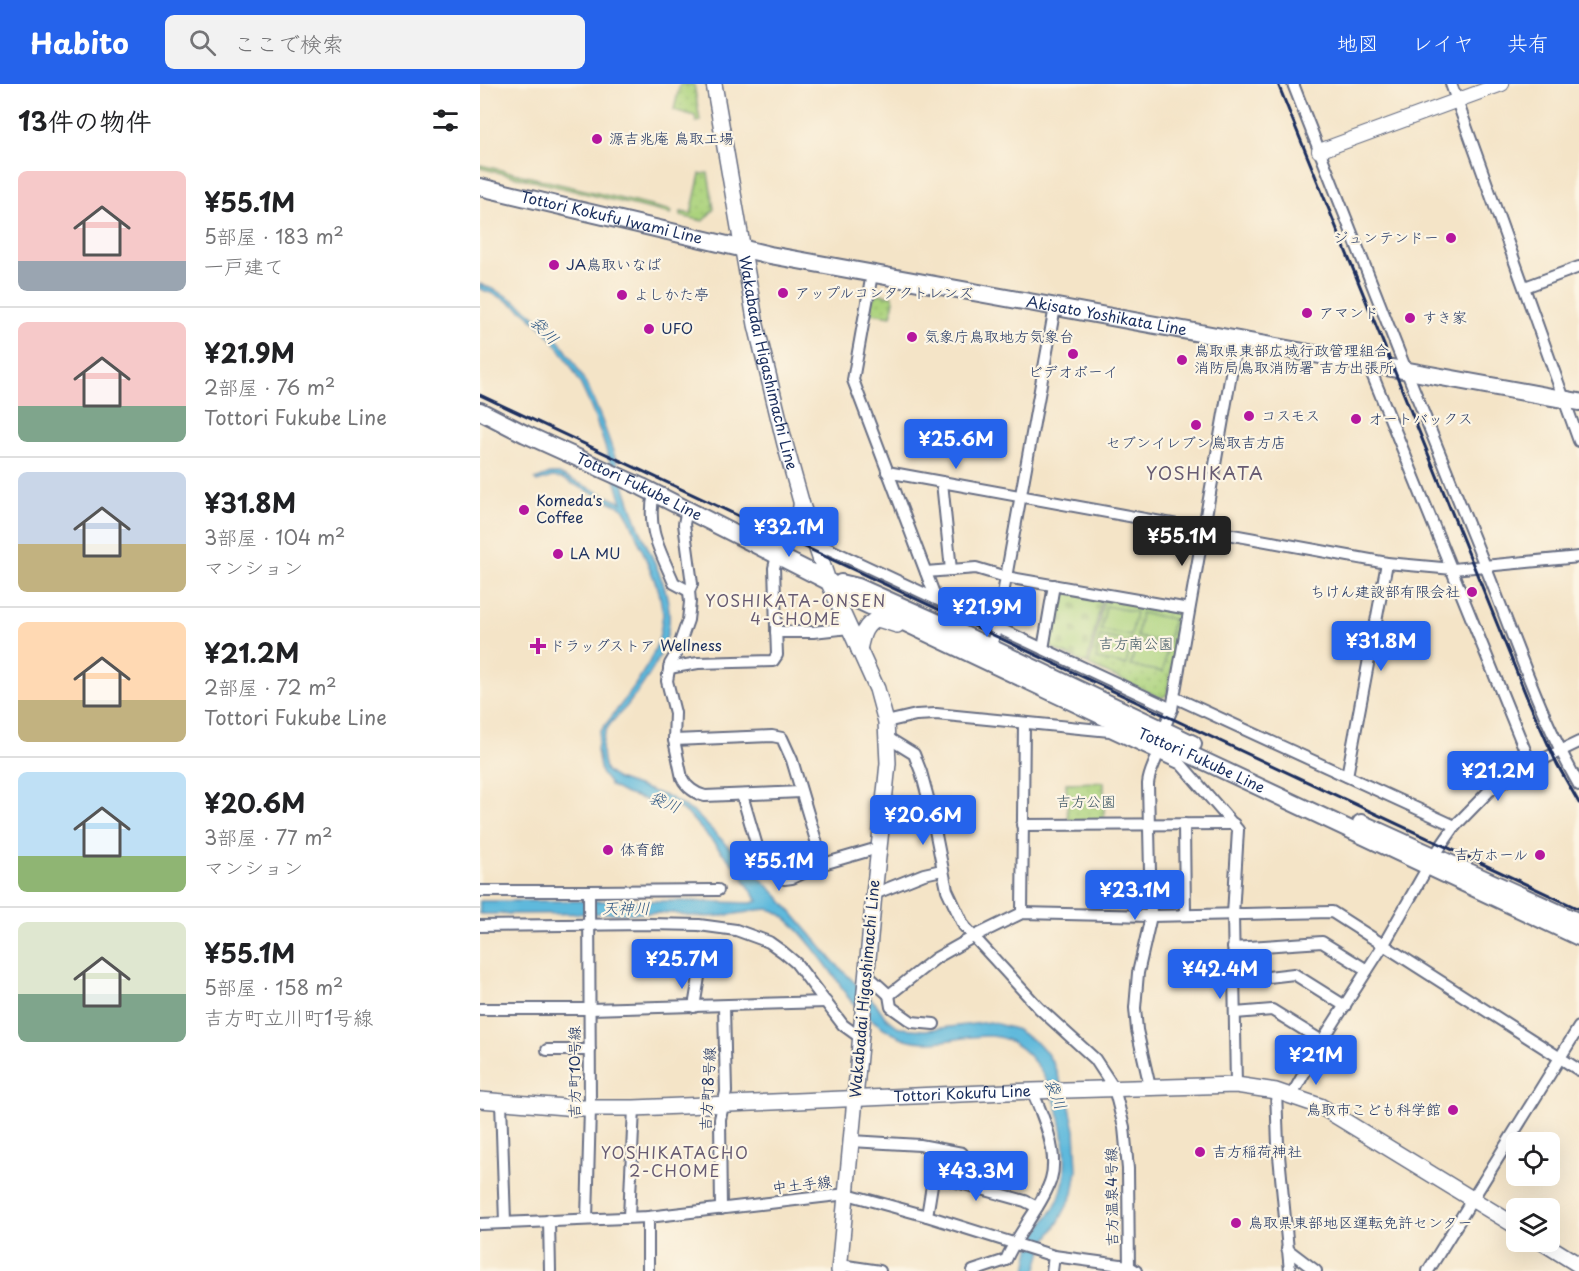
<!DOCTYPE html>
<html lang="ja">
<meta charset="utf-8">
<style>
:root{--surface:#fff;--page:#f2f2f2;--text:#202124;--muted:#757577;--line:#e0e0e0;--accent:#2563eb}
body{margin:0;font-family:"Playpen Sans","Klee One",sans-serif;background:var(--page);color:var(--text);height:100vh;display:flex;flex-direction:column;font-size:22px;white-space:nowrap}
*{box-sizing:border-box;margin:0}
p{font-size:20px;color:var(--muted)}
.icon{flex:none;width:33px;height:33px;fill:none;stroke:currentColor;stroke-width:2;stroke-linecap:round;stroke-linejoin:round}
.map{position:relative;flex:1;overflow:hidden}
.details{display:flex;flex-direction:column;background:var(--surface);width:480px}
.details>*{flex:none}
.fabs{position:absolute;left:1026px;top:1048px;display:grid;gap:12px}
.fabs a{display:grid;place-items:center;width:54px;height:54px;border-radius:9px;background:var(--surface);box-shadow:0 6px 24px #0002;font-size:30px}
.price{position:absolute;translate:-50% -51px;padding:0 14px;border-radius:6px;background:var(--accent);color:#fff;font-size:20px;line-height:39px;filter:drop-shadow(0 2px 3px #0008)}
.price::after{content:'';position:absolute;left:50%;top:36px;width:18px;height:14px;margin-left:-9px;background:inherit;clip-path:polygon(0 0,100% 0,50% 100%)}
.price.selected{background:#222;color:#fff}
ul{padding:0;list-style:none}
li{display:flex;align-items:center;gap:18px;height:150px;padding:0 18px}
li+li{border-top:2px solid var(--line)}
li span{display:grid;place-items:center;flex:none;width:168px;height:120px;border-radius:9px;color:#555}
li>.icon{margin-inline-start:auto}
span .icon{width:72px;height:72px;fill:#fffc;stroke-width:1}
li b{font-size:26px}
h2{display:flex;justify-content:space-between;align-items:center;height:72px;padding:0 18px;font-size:26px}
header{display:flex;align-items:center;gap:36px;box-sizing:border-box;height:84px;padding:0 30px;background:var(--accent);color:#fff}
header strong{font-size:28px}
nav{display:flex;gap:33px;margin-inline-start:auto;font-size:21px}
.search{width:420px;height:54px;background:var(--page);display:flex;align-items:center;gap:15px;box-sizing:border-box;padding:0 21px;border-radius:9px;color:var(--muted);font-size:22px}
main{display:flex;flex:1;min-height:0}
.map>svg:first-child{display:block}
</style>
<header>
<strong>Habito</strong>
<div class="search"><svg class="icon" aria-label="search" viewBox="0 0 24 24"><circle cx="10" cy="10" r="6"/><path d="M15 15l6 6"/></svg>ここで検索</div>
<nav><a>地図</a><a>レイヤ</a><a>共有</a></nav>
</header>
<main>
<section class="details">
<h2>13件の物件<svg class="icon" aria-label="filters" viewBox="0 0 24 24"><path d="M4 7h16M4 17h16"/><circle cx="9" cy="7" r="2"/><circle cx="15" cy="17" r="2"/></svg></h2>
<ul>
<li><span style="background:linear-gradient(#f6c9c9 75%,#9aa5b1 0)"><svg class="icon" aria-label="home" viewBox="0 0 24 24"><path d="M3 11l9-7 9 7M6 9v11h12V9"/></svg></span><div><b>¥55.1M</b><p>5部屋 · 183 m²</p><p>一戸建て</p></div></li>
<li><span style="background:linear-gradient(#f6c9c9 70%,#7fa58c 0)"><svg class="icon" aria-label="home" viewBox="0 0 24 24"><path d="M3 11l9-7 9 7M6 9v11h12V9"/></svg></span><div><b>¥21.9M</b><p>2部屋 · 76 m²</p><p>Tottori Fukube Line</p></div></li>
<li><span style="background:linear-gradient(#c9d6e8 60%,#c2b280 0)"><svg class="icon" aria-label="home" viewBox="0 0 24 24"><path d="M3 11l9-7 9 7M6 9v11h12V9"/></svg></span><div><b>¥31.8M</b><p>3部屋 · 104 m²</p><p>マンション</p></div></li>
<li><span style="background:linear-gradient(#ffd9b3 65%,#c2b280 0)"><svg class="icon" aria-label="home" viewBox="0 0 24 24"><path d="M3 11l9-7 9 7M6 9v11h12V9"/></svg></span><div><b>¥21.2M</b><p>2部屋 · 72 m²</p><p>Tottori Fukube Line</p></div></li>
<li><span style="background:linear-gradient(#bfe0f5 70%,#8fb573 0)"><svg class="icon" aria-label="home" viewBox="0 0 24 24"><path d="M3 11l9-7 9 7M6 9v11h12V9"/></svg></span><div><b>¥20.6M</b><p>3部屋 · 77 m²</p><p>マンション</p></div></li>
<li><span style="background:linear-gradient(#dfe7d0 60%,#7fa58c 0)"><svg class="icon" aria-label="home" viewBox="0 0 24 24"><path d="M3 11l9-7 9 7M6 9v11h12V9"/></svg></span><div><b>¥55.1M</b><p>5部屋 · 158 m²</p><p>吉方町立川町1号線</p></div></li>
</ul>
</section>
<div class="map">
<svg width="1099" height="1187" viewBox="0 0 1099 1187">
<defs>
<pattern id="grass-dots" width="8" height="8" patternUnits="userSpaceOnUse" patternTransform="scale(1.5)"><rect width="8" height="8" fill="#acd37d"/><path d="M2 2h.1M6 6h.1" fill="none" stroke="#93b56e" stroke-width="1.8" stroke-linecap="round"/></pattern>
<pattern id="cemetery-stones" width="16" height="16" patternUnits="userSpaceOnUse" patternTransform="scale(1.5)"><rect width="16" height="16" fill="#acd37d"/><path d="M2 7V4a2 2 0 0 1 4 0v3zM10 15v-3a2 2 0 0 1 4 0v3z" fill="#93b56e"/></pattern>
</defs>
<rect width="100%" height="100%" fill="#fcf5e5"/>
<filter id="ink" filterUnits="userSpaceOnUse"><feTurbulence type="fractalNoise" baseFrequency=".0167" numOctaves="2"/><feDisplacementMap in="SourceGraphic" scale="12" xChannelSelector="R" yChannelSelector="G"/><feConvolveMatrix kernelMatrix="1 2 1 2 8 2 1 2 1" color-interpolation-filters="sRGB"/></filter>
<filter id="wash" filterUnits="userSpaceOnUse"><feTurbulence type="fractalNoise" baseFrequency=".008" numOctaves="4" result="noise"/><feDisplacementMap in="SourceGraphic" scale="24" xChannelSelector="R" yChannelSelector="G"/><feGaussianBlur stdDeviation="1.35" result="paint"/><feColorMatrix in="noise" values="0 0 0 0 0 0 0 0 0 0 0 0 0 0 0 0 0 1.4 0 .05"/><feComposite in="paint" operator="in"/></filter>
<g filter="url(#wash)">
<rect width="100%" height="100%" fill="#f4e4c7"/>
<g fill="url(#grass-dots)" stroke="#64816e" stroke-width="1.5">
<path d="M 200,0 L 214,0 L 220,37 L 216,38 L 215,32 L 194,26 Z"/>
<path d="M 0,81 L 192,127 L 191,130 L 0,84 Z"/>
<path d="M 228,89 L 234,125 L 223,137 L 200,132 L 201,128 L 211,130 L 220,90 Z"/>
<path d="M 399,210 L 412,212 L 414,216 L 411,232 L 391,229 L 393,214 Z"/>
<path d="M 624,515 L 697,528 L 700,533 L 687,611 L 681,614 L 609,581 Z"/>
<path d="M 624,698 L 624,737 L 588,737 L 586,699 Z"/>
</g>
<path fill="url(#cemetery-stones)" stroke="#64816e" stroke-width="1.5" d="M 577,507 L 622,515 L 607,580 L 567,562 Z"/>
<g fill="#acd37d" stroke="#64816e" stroke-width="1.5">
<path d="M 626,522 L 656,528 L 651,552 L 621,546 Z"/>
<path d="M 661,529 L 693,535 L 688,559 L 657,553 Z"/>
<path d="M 620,552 L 651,558 L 646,581 L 616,575 Z"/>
<path d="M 656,558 L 687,564 L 683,588 L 651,582 Z"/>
</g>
<path fill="#5fb9dc" stroke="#3d749d" stroke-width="1.5" d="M 0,200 C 104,238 123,343 156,436 C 168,469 192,503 189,539 C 187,569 164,600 146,623 C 140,629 133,636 128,643 C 120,656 121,674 126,687 L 137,695 L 189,713 L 215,729 L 298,812 L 354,878 L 397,921 L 405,933 L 420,944 L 445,946 L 510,938 L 535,945 L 559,960 L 566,968 L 573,979 L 589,1019 L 595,1046 L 597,1086 L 593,1110 L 579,1137 L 564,1160 L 556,1187 L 546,1187 C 548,1176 549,1166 553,1156 C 562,1138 577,1125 582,1105 C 595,1058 569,955 510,952 C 474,951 446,968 412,949 C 398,941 383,929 372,918 C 366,912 362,903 357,896 C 345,879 311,831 292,826 C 283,823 271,828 261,829 C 238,833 216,835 193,829 L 0,830 L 0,817 L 199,817 L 271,819 L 278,817 L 258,786 L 207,729 L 196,722 L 180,720 L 146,710 L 131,702 L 121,689 L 117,666 L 120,648 L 152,606 L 170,577 L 179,555 L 183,530 L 179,507 L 150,436 L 143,424 L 81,394 L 72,393 L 57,398 L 55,396 L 70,390 L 79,390 L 142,419 C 118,337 92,234 0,205 Z"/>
</g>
<g filter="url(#ink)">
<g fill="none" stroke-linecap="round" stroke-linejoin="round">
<g stroke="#676e83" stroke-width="14">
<g id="minor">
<path d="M 813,0 C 875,158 937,315 1001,472 C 1033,549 1058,629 1099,701"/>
<path d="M 971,0 L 1099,357"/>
<path d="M 392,190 L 373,296 L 456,515"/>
<path d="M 1045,203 L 1099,183"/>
<path d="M 757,256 L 694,613 L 975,742"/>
<path d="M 888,280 L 1051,681"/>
<path d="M 407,388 L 907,479 L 973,485 L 1099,473"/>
<path d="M 462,398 L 471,486"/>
<path d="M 174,409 C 166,445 180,466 194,499 L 209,507"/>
<path d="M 207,425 L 204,440 L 212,500 L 209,507 L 210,518 L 208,536 L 196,570 L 190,580 L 187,597 L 195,629 L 194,656 L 202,694 C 206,703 216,710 225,712 L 321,708"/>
<path d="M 334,458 L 692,625"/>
<path d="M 446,488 L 496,484 L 526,493 L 709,525"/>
<path d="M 296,548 L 333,548 L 369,544"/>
<path d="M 510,564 L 517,543 L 575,223"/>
<path d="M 563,565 L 574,501"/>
<path d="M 189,584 L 218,579 L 293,577 L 297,571 L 294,484 L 297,471"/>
<path d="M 406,638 L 436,631 L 456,630 L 630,647 L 701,680 L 758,746 L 753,831 L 756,1001"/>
<path d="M 682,649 L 692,625 L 694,613"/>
<path d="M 408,654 L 434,670 L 441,688 L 450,721 L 467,806 L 484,842 L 559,924 L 615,975 L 634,1004 L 644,1043 L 648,1085 L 649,1187"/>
<path d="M 194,656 L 292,652 L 302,654 L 312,676 L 343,780"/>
<path d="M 867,692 L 907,479"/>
<path d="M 262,711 L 279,769 L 304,795 L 312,794 L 343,780 L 398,764"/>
<path d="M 704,740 L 705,831"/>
<path d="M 542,741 L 754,740"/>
<path d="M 0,807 L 109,807 L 110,1024 L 107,1135"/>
<path d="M 109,807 L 238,806"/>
<path d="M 394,810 L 444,790 L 462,786"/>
<path d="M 542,829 L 544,639"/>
<path d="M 0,842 L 168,840 L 219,841 L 256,846 L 289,858 L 303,868 L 316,879 L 363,941 L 381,954"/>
<path d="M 753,864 L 842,858 L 887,886"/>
<path d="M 387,891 L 409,911 L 456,874 L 495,852 L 542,829 L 671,832 L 852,828 L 1099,986"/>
<path d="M 754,897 L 814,890 L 865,922"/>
<path d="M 409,911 L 411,923 L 432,938 L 454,940"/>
<path d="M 214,923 L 219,893"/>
<path d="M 0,925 L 110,925 L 346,918"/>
<path d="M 755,929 L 792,926 L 842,957"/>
<path d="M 67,966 L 110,966"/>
<path d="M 670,1003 L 657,946 L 655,924 L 658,889 L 671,832 L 668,700 C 669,687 677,677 679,665"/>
<path d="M 796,1007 L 798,1061 L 810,1187"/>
<path d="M 812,1011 L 842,957 L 904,860 L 954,772 L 975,742 L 1009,707 L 1051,681 L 1099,658"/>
<path d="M 21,1018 L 25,1138"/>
<path d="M 371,1057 L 440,1061 L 482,1069"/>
<path d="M 241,1125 L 240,1035 L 246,1008 L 244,922"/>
<path d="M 447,1132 L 452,1101 L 455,1092 L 545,1117 L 557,1123"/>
<path d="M 149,1133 L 154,1024"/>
<path d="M 168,1133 L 168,1187"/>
<path d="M 69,1136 L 70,1187"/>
<path d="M 0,1140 L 168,1133 L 367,1110 L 447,1132 L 574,1172 L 648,1182 L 656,1187"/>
<path d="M 807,1165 L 836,1187"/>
<path d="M 360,1181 L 400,1187"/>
<path d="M 493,1187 L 526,1176 C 532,1161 541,1150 549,1136 C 557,1124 567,1109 571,1095 C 579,1069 563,1031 552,1007"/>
<path d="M 572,1187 L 574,1172"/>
<path d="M 948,1187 L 1099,943"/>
</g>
</g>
<g stroke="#676e83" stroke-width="16">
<path id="tertiary" d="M 839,67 L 1022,0"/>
</g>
<g stroke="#676e83" stroke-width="18">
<g id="secondary">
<path id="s1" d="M 234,0 L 276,241 L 305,360 L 322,421 L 348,497 L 397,605 L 406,638 L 408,679 L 406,699 L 394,810 L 359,1187"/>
<path d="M 275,456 C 307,464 318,454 321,422"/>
<path d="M 379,566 C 382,552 384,540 398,535 L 417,541"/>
<path id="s2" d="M 0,1016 L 97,1024 L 154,1024 L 552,1007 L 756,1001 L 796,1007 L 840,1022 L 1036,1142"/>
<path d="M 1062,1158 L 1099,1181"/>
</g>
</g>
<g stroke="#676e83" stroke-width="20">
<g id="primary">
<path id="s3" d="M 0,103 L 290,171 L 1099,318"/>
<path id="s4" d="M 0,327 L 45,350 L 162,403 L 348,497 L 373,514 L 650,645 L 709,670 L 1099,853"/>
<path d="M 361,499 L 378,503 L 461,540 L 713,660"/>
<path d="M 881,739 L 1099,838"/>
</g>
</g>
<use href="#minor" stroke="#fff" stroke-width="10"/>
<use href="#tertiary" stroke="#fff" stroke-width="14"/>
<use href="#secondary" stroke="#fff" stroke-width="15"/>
<use href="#primary" stroke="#fff" stroke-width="16"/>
<g stroke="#1b2f5e" stroke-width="3">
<path d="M 798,0 L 1048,616 L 1077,680 L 1099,719"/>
<path d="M 0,311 L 1099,825"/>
</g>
</g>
</g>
<g fill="#b5179e" stroke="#fcf5e5" stroke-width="2">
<circle cx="117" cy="55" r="6"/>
<circle cx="971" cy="154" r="6"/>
<circle cx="74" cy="181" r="6"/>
<circle cx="303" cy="209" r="6"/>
<circle cx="142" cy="211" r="6"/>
<circle cx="827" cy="229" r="6"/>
<circle cx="930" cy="234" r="6"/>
<circle cx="169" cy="245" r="6"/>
<circle cx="432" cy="253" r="6"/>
<circle cx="593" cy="270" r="6"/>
<circle cx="702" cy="276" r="6"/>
<circle cx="769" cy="332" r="6"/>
<circle cx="876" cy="335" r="6"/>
<circle cx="716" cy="341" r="6"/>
<circle cx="44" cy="426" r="6"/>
<circle cx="78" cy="470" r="6"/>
<circle cx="992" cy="508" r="6"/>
<path d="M55 553h6v6h6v6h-6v6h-6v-6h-6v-6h6z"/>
<circle cx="128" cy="766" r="6"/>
<circle cx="1060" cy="771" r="6"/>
<circle cx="973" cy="1026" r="6"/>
<circle cx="720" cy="1068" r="6"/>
<circle cx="756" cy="1139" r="6"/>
</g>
<g text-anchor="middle" stroke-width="4.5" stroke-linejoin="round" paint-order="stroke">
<g font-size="15" fill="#1b2f5e" stroke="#fcf5e5" text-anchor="start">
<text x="129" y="60">源吉兆庵 鳥取工場</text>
<text x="959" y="159" text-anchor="end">ジュンテンドー</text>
<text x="86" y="186">JA鳥取いなば</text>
<text x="315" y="214">アップルコンタクトレンズ</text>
<text x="154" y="216">よしかた亭</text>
<text x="839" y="234">アマンド</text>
<text x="942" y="239">すき家</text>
<text x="181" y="250">UFO</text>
<text x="444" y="258">気象庁鳥取地方気象台</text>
<text x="714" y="272">鳥取県東部広域行政管理組合<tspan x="714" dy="17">消防局鳥取消防署 吉方出張所</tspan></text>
<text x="593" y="293" text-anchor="middle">ビデオボーイ</text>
<text x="781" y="337">コスモス</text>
<text x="888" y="340">オートバックス</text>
<text x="716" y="364" text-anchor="middle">セブンイレブン鳥取吉方店</text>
<text x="56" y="422">Komeda's<tspan x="56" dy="17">Coffee</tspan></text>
<text x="90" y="475">LA MU</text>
<text x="980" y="513" text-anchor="end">ちけん建設部有限会社</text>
<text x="70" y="567">ドラッグストア Wellness</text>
<text x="140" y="771">体育館</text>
<text x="1048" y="776" text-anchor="end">吉方ホール</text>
<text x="961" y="1031" text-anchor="end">鳥取市こども科学館</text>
<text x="732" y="1073">吉方稲荷神社</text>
<text x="768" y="1144">鳥取県東部地区運転免許センター</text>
</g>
<g font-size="15" fill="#1b2f5e" stroke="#fcf5e5">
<text dy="5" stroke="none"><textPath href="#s3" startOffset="135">Tottori Kokufu Iwami Line</textPath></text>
<text dy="5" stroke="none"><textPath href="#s3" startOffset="640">Akisato Yoshikata Line</textPath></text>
<text dy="5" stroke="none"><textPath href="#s1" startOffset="284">Wakabadai Higashimachi Line</textPath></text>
<text dy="5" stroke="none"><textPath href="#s4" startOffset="176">Tottori Fukube Line</textPath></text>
<text dy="5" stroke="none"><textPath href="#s4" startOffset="802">Tottori Fukube Line</textPath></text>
<text transform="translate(385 905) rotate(-85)" y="5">Wakabadai Higashimachi Line</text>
<text transform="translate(95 988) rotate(-90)" y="5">吉方町10号線</text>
<text transform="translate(228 1005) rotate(-87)" y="5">吉方町8号線</text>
<text dy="5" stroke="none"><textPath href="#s2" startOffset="483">Tottori Kokufu Line</textPath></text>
<text transform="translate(322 1101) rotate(-7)" y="5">中土手線</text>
<text transform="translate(632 1113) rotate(-91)" y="5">吉方温泉4号線</text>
</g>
<g font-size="15" fill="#3f5866" stroke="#fcf5e5">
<text x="656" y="565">吉方南公園</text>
<text x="606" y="723">吉方公園</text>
</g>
<g font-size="16" font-style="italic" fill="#2f5884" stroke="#fcf5e5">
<text transform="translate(65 246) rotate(46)" y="6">袋川</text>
<text transform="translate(185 718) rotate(22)" y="6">袋川</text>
<text x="146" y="830">天神川</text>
<text transform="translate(576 1010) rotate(68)" y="6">袋川</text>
</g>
<g font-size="16" letter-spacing="1.5" fill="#685c73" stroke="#fcf5e5">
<text x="316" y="523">YOSHIKATA-ONSEN<tspan x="316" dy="18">4-CHOME</tspan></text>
<text x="195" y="1075">YOSHIKATACHO<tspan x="195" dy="18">2-CHOME</tspan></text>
</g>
<g font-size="18" letter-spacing="1.5" fill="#685c73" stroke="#fcf5e5">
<text x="725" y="396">YOSHIKATA</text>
</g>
</g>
</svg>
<div class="fabs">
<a><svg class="icon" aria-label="locate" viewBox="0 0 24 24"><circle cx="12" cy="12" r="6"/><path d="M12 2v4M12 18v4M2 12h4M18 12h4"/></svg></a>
<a><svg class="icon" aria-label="layers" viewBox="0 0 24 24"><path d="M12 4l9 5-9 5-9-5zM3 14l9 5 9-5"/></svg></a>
</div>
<b class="price" style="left:476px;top:386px">¥25.6M</b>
<b class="price" style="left:309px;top:474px">¥32.1M</b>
<b class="price selected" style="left:702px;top:483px">¥55.1M</b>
<b class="price" style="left:507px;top:554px">¥21.9M</b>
<b class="price" style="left:901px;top:588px">¥31.8M</b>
<b class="price" style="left:1018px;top:718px">¥21.2M</b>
<b class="price" style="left:443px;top:762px">¥20.6M</b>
<b class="price" style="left:299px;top:808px">¥55.1M</b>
<b class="price" style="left:655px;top:837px">¥23.1M</b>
<b class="price" style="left:202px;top:906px">¥25.7M</b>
<b class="price" style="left:740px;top:916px">¥42.4M</b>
<b class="price" style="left:836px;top:1002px">¥21M</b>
<b class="price" style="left:496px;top:1118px">¥43.3M</b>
</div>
</main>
